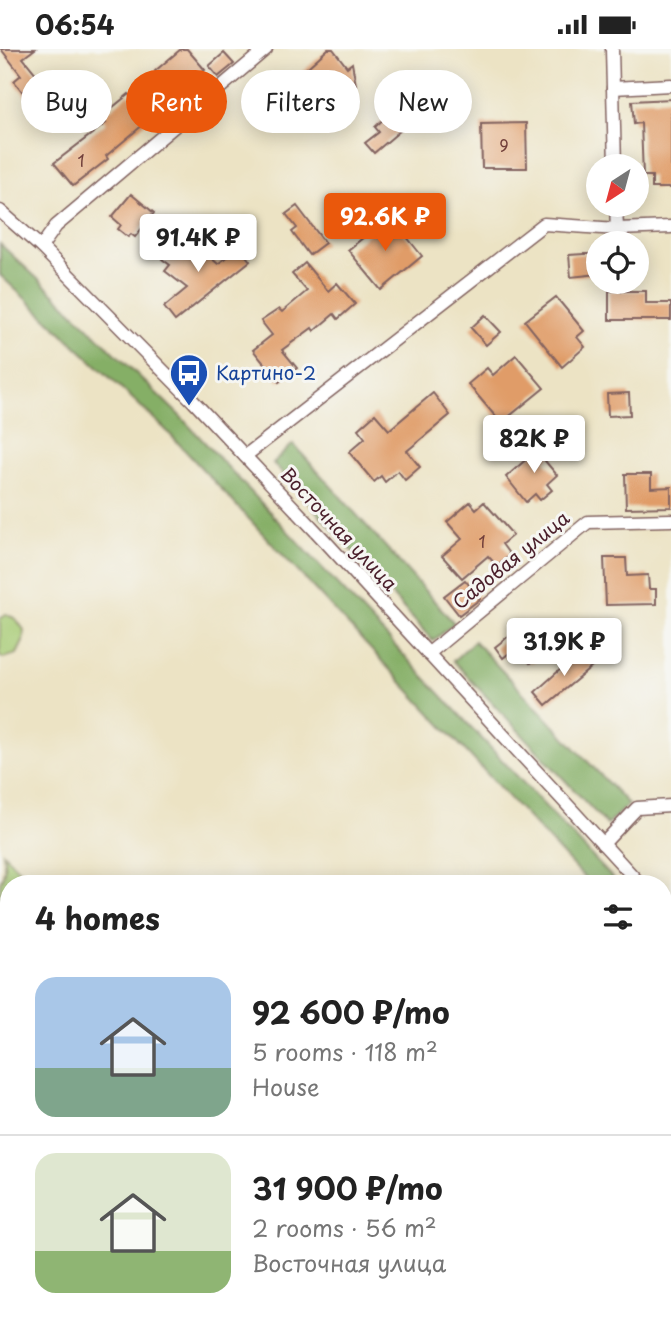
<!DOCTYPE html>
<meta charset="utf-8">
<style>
:root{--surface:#fff;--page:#f6f6f6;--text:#222;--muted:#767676;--line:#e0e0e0;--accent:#ea580c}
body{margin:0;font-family:"Playpen Sans",sans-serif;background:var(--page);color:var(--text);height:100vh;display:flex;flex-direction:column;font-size:26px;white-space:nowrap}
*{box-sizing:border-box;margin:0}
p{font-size:23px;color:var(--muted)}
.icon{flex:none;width:38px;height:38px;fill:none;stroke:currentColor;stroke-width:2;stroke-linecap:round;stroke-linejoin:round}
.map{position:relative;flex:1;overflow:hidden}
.drawer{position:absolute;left:0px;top:826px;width:672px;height:450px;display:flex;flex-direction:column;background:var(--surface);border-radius:28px 28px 0 0;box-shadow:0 4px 18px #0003}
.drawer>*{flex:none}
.top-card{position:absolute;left:21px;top:21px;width:630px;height:63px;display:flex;gap:14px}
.needle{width:46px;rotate:216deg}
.fabs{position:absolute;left:586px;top:105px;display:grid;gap:14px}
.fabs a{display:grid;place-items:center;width:63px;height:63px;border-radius:50%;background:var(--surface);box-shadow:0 4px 18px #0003;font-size:35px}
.price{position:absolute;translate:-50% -60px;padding:0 16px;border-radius:7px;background:#fff;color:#222;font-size:23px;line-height:46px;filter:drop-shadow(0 2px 4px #0008)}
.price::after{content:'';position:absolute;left:50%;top:42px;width:21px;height:16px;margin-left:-10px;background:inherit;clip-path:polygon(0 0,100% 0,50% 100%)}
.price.on{background:var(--accent);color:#fff}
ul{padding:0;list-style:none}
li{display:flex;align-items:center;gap:21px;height:175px;padding:0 35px}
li+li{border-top:2px solid var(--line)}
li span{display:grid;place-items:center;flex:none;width:196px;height:140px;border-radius:21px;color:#555}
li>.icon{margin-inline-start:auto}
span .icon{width:84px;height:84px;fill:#fffc;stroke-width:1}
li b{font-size:30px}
h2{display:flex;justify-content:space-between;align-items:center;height:84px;padding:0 35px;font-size:30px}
.chip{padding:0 24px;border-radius:32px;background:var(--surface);box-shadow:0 4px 18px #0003;font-size:24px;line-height:63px}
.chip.on{background:var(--accent);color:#fff}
.status{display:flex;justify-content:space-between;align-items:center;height:49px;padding:0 35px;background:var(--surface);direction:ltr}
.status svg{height:19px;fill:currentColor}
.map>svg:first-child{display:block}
</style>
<div class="status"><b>06:54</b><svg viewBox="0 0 49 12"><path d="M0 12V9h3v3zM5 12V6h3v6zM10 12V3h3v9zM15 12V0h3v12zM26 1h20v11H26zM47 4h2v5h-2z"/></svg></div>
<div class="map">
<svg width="671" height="1275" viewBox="0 0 671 1275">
<rect width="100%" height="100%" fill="#f6f6f2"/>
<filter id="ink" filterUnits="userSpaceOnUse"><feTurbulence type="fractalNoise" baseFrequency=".0143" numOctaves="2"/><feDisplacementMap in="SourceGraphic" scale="14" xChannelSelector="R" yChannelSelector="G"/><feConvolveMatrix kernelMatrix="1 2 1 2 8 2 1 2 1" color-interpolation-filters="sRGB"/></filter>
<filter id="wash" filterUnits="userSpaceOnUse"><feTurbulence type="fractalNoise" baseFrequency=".00686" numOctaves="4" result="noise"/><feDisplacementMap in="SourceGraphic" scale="28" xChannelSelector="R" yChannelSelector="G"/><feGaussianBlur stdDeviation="1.57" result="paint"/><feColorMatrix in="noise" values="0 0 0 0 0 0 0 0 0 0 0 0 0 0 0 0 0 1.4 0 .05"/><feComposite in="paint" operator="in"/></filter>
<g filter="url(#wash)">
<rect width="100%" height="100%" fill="#ece3c4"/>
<g fill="#a7cb74" stroke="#787550" stroke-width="2">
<path d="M 6,565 L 16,570 L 24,581 L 23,593 L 17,605 L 3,609 L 0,607 L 0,570 Z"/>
<path d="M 3,804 L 22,824 L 17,835 L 9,835 L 9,857 L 0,880 L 0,833 C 6,824 5,814 3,804 Z"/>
<path d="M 132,1267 L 301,1267 L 303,1275 L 135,1275 Z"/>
</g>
<g fill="#85af66" stroke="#686748" stroke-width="2">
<path d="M 0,195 L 52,243 L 179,366 L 618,835 L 590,835 L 165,380 L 0,226 Z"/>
<path d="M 293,395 L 454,574 L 433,592 L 273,414 Z"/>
<path d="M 474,592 L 628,755 L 607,776 L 453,612 Z"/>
<path d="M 9,926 L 9,972 L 7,974 L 9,978 L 9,1025 L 0,1019 L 0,936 L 4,929 Z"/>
</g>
<g id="blocks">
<g fill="#e09c68">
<path d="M 1,0 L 35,0 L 23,9 L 46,37 L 29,51 L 14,32 L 21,26 Z"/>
<path d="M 181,0 L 187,0 L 205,21 L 176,47 L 155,22 Z"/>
<path d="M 328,0 L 333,0 L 347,18 L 352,14 L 356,36 L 344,58 L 337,61 L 325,60 L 314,56 L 310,59 L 303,58 L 296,54 L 293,45 L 293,37 L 301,29 L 299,26 Z"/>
<path d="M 224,4 L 234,15 L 218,28 L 209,17 Z"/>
<path d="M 129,45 L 150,70 L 106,107 L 108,110 L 73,137 L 54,114 L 106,74 L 101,68 Z"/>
<path d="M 671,50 L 671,139 L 652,139 L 652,127 L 643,127 L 641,74 L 634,75 L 632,52 Z"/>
<path d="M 388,66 L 401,81 L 374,104 L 365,94 L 379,83 L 375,78 Z"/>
<path d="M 526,74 L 527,119 L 482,119 L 481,75 Z"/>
<path d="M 131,145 L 154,164 L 135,188 L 131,185 L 128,188 L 118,180 L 121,176 L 112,168 Z"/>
<path d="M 297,157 L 325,194 L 309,206 L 292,183 L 297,179 L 286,165 Z"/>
<path d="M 390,167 L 422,207 L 381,241 L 348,201 Z"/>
<path d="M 183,185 L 218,215 L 239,198 L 250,212 L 175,272 L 164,258 L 187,239 L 165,222 L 170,216 L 162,210 Z"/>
<path d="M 584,205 L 598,205 L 598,225 L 571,228 L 569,206 Z"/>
<path d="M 305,214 L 328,242 L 337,234 L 355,255 L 338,270 L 334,265 L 314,282 L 312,279 L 282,301 L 297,319 L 279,333 L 253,301 L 272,286 L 261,272 L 279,260 L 282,263 L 307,242 L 292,225 Z"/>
<path d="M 609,242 L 646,242 L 646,254 L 671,254 L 671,271 L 609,271 Z"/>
<path d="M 556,248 L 584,282 L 577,288 L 585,298 L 562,318 L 525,272 Z"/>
<path d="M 485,266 L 501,283 L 486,296 L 471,279 Z"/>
<path d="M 516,306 L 544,339 L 501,374 L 468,335 L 487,319 L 493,326 Z"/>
<path d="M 433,344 L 450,366 L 407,402 L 420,418 L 405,431 L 398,422 L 385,433 L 381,427 L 374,433 L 349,403 L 365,389 L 358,380 L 375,365 L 389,381 Z"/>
<path d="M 629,344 L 630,366 L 608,367 L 607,345 Z"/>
<path d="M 544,395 L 553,405 L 545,412 L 557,426 L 547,435 L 552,441 L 540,451 L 535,445 L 526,453 L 506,428 Z"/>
<path d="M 625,425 L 651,425 L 651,439 L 671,438 L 671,458 L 626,459 Z"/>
<path d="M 470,453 L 476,460 L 484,453 L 513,486 L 502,495 L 510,506 L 497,517 L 488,507 L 462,529 L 442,507 L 462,490 L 447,473 Z"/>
<path d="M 604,509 L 626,509 L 627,527 L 648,526 L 649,540 L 656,540 L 656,555 L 606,556 Z"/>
<path d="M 465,531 L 480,550 L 459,566 L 444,547 Z"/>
<path d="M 524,575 L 529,581 L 535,575 L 552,596 L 530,614 L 517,598 L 503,609 L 495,598 Z"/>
<path d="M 581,602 L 593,617 L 546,656 L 535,643 Z"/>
</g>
</g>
</g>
<g filter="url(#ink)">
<use href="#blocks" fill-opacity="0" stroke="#836461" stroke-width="2"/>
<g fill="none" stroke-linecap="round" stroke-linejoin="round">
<g stroke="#836461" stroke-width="15">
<g id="minor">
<path d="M 612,0 L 615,117"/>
<path d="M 613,39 L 671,36"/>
<path d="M 616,156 L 617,180"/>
<path d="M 0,162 L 41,198 L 194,353 L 325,492 L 640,835"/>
<path d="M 41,198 L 56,177 L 266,0"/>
<path d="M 245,407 L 544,175 L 617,180 L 671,178"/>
<path d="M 428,605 L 588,473 L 671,471"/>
<path d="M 603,795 L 637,759 L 671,757"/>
<path d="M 663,860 L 671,869"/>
<path d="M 660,1267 L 669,1275"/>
<path d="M 506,1275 L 510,1267"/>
</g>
</g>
<use href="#minor" stroke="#fff" stroke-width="12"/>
</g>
</g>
<defs>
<g id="bus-pin" transform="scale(2.0125)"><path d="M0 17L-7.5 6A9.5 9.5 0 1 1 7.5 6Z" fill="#1a4fb4" stroke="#f6f6f2"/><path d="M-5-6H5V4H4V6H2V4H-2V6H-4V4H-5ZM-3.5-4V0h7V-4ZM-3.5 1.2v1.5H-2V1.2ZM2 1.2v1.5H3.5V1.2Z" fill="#fff"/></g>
</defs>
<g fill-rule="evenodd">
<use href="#bus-pin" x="189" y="324"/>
</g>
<g text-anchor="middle" stroke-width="6" stroke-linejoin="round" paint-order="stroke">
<g font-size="16" fill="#703e3a">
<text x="504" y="103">9</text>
<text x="81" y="118">1</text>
<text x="482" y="499">1</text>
</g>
<g font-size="19" fill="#164399" stroke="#f6f6f2" text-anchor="start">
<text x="216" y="331">Картино-2</text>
</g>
<g font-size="19" fill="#4a1f2b" stroke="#f6f6f2">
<text transform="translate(339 480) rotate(47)" y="7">Восточная улица</text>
<text transform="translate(511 511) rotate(-39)" y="7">Садовая улица</text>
</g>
</g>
</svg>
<div class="fabs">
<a><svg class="needle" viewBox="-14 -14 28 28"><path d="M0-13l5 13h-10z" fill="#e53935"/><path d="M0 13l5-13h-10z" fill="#767676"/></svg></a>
<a><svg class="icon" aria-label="locate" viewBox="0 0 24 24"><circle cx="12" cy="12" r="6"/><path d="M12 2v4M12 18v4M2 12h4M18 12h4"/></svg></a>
</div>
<b class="price on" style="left:385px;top:204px">92.6K ₽</b>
<b class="price" style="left:198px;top:225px">91.4K ₽</b>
<b class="price" style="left:534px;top:426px">82K ₽</b>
<b class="price" style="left:564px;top:629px">31.9K ₽</b>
<div class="top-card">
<a class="chip">Buy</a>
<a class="chip on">Rent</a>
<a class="chip">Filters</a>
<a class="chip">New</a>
</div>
<section class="drawer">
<h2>4 homes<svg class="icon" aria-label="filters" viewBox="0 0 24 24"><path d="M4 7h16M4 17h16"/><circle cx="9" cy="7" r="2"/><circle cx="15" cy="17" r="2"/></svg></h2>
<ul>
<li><span style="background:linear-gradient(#a9c7e8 65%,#7fa58c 0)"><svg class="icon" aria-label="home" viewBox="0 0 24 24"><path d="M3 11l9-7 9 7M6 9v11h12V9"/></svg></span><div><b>92 600 ₽/mo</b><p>5 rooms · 118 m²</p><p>House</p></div></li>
<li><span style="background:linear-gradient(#dfe7d0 70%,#8fb573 0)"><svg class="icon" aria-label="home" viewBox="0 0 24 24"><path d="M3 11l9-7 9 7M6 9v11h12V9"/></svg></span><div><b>31 900 ₽/mo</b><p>2 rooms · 56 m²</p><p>Восточная улица</p></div></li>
</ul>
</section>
</div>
